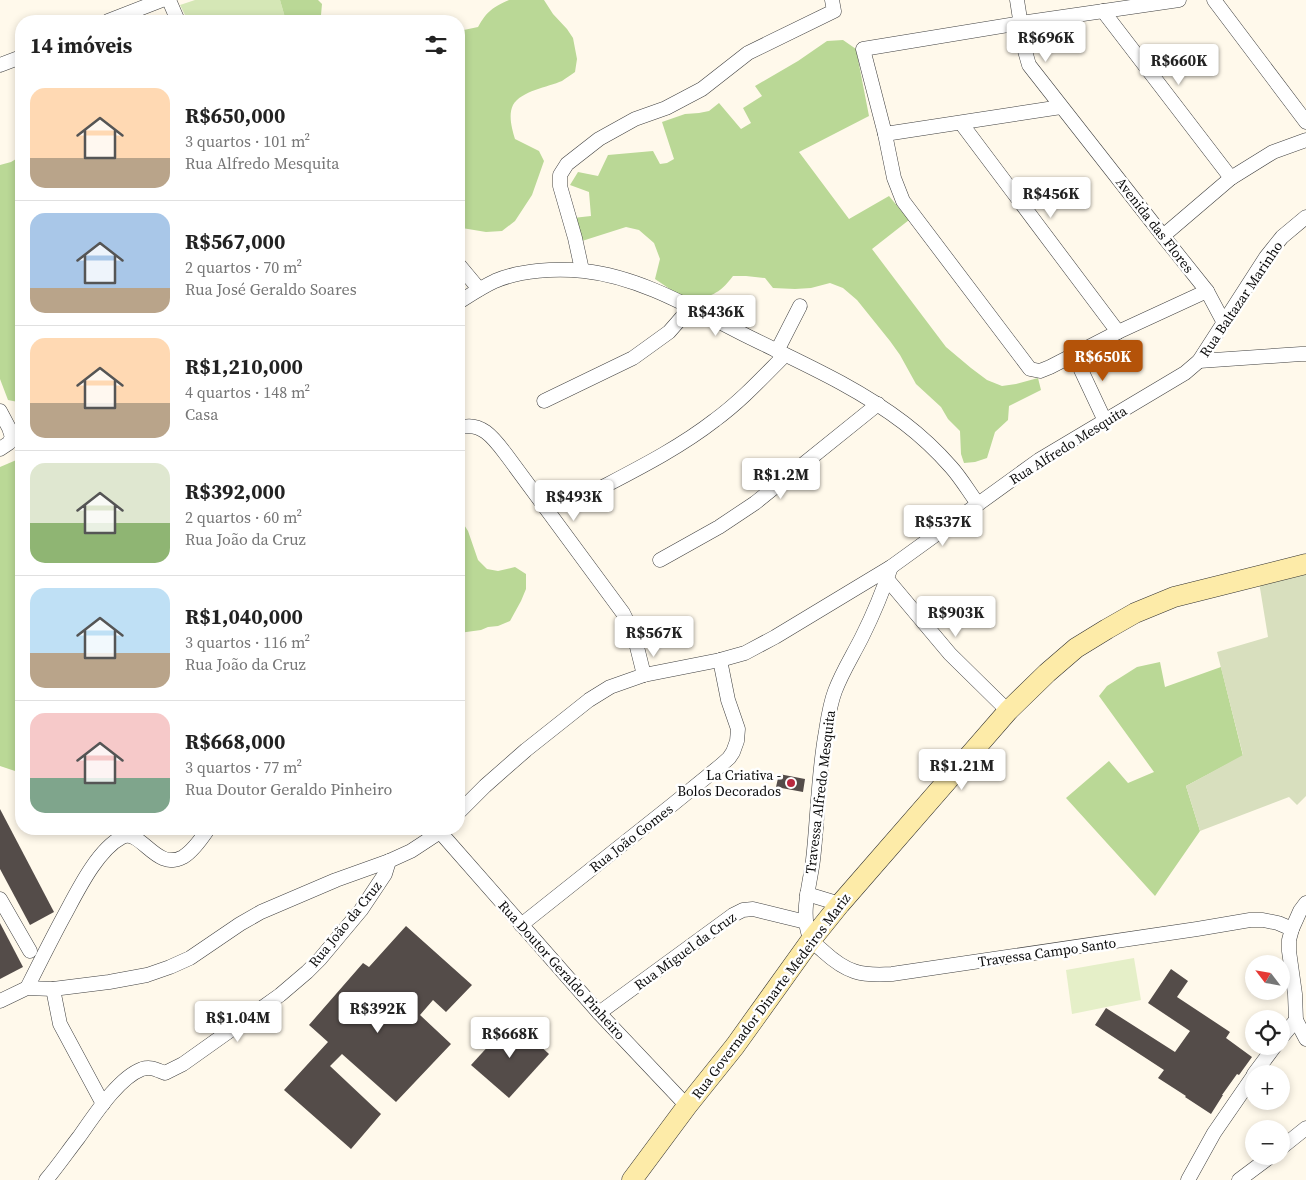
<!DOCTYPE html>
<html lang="pt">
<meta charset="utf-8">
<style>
:root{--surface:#fff;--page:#f6f6f6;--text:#222;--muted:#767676;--line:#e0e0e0;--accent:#b45309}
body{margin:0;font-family:"Source Serif 4",serif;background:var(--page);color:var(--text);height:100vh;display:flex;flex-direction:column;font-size:19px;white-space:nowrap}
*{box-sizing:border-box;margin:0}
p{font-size:16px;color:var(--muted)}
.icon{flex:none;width:28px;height:28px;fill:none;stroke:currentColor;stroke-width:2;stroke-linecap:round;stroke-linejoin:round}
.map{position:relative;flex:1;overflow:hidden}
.side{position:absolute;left:15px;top:15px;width:450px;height:820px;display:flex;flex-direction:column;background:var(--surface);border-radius:20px;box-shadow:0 2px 8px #0003}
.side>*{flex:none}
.needle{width:32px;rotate:301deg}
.buttons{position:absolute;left:1245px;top:955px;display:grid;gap:10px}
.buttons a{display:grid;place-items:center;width:45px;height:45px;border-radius:50%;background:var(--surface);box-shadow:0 2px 8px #0003;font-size:25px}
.price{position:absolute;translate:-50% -42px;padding:0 11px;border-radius:5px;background:#fff;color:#222;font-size:16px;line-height:32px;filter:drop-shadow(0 1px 2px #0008)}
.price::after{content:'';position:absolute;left:50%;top:30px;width:15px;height:11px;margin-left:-8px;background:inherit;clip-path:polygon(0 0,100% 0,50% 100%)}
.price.active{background:var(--accent);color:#fff}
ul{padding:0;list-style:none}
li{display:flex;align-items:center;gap:15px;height:125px;padding:0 15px}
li+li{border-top:1px solid var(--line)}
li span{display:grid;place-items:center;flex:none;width:140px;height:100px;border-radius:15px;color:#555}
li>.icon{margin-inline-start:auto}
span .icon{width:60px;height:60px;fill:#fffc;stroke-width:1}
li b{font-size:21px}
h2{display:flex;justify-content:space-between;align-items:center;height:60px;padding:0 15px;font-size:21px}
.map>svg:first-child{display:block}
</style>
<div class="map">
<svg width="1306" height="1180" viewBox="0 0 1306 1180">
<rect width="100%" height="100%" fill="#fff9eb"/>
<path fill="#d5e7b6" d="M 195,0 L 280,0 L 286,21 L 188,21 L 180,5 Z"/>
<g fill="#bad896">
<path d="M 280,0 L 318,0 L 322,4 L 321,15 L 324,21 L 286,21 Z"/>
<path d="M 509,0 L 544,0 L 553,14 L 567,29 L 573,38 L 577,59 L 575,72 C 571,75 566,78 562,81 C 548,87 521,91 513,105 C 508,115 512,129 515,139 L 539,151 L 544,161 L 532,195 L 515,221 L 502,231 L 486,232 L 462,228 L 459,226 L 459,31 L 478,27 C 487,11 493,7 509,0 Z"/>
<path d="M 843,40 L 856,49 L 869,116 L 799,152 L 849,219 L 889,196 L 909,220 L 872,249 L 946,347 L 971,368 L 987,380 L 1002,386 L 1016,384 L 1038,378 L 1041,390 L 1009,406 L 1008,420 L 995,432 L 987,458 L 975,462 L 964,463 L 961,454 L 960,431 L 948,419 L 941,407 L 916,384 L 900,355 L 890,341 L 857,300 L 843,288 L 830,283 L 811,288 L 795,289 L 773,288 L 765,278 L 746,276 L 733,276 C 718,296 711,295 689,302 L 655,279 L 660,259 L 654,243 L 639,230 L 626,227 L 582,241 L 573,218 L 591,216 L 589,192 L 570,185 L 578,172 L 598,176 L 608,155 L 653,151 L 660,164 L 667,163 L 674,159 L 662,122 L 685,114 L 699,113 L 709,111 L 719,103 L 741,129 L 751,123 L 743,108 L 762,96 L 755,86 L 798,61 L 827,41 Z"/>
<path d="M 21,156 L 21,400 L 18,402 L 8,400 L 0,379 L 0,165 L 11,162 Z"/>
<path d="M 21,458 L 21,773 L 0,766 L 0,467 Z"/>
<path d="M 459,517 L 468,531 L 478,560 L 487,569 L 498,571 L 515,567 L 526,574 L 526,589 L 521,601 L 510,621 L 498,626 L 488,627 L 481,630 L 459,633 Z"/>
<path d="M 1160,662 L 1165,687 L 1221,667 L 1243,756 L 1186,786 L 1200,831 L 1155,896 L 1066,798 L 1109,761 L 1128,783 L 1154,772 L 1099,696 L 1107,686 L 1137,667 Z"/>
</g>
<path fill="#d8dfbe" d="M 1306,572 L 1306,796 L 1297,805 L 1289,797 L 1200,831 L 1186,786 L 1243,755 L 1217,652 L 1268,637 L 1259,582 Z"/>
<path fill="#e5efc8" d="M 1134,958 L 1141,1000 L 1072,1014 L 1066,970 Z"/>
<g fill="#544c49">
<path d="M 779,774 L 805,779 L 803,792 L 776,787 Z"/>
<path d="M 0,809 L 54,912 L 30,925 L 0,869 Z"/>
<path d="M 0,923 L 23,967 L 0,979 Z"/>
<path d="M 406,926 L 472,985 L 446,1012 L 433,1000 L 420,1015 L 451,1044 L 396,1102 L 342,1054 L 330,1066 L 381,1114 L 351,1149 L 284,1090 L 328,1042 L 309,1025 L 363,963 L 369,967 Z"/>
<path d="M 1171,969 L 1188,981 L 1177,997 L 1230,1032 L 1226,1038 L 1252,1057 L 1239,1075 L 1237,1074 L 1222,1095 L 1223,1095 L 1211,1114 L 1185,1097 L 1186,1096 L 1158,1078 L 1164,1070 L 1095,1025 L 1106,1008 L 1175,1052 L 1190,1031 L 1148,1003 Z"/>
<path d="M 512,1020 L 549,1054 L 509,1098 L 471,1065 Z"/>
</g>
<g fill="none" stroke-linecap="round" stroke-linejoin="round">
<g stroke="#3f3f3f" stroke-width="15">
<g id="minor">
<path d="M 169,0 L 178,21"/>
<path d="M 1017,0 L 1025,51 L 1029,65 L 1163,236 L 1207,291 L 1224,323"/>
<path d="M 1179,0 L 1021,23 L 863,49 L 885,134 L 894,178 L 903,201 L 1030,369 L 1040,371 L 1050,367 L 1118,332 L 1207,291"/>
<path d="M 1214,0 L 1306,122"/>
<path d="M 1103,11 L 1231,178"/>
<path d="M 108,21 L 162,0"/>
<path d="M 0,65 L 21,57"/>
<path d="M 961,123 L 1118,332"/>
<path d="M 885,134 L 1061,107"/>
<path d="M 1163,236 L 1231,178 L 1273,152 L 1306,140"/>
<path d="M 459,265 L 479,289"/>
<path d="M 582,270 L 575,238 L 560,186 L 560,175 L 567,164 L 599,139 L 635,119 L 666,108 L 702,89 L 748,53 L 834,11 L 832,0"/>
<path d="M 459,302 C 470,295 482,287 495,281 C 521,270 556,268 584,271 C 642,277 697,311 749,337 C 802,363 857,387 904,423 C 921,436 937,451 951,467 C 961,478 969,492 978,504"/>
<path d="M 777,351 L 800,306"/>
<path d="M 1074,355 L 1105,421"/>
<path d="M 1199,361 L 1301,354 L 1306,354"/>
<path d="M 544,401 L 633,358 L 669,332 L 690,308"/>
<path d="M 0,411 L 9,428 L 12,437 L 9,443 L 0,449"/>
<path d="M 459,428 C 482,420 495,440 508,457 L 623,613 L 634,635 L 644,675"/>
<path d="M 597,490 C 637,469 679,448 715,420 C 741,401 762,378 785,355"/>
<path d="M 660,560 L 719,527 L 755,503 L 878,404"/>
<path d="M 891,567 C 883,591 873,615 862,637 C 853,655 842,672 835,691 C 830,704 828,718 826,731 C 818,774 818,817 813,860 C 810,885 800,913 810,938 C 812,943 819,947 823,951 C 847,973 861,976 892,974 L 1197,929 L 1250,920 L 1263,920 L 1278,923 L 1292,929"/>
<path d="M 887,579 L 950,654 L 1008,711"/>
<path d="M 459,812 L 485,786 L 526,750 L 589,700 L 610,687 L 644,675 L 720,660 L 745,653 L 775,637 L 891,567 L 1039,460 L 1185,373 L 1199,361 L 1266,257 L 1282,237 L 1306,217"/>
<path d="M 440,832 L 599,1013 L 687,1106"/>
<path d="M 807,894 L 840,904"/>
<path d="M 0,899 L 30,951"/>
<path d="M 1306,903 L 1300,911 L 1292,929 L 1289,940 L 1289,951 L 1295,994 L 1296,1020 L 1306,1039"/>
<path d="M 521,925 L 672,805 L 720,766 L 729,758 L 733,752 L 737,741 L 738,729 L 728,700 L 720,660"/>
<path d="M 27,988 C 39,964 51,940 64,916 C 77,892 97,850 122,837 C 141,828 156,872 183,857 C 193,851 202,838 208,829"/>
<path d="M 53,989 L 60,1024 L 103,1104"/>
<path d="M 0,1001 L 27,988 L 53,989 L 109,982 L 147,975 L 170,967 L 190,958 L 240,924 L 261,912 L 336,880 L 389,861 L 411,851 L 440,832 L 443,829"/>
<path d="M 599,1013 L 733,915 L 743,910 L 753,909 L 806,922"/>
<path d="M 1281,1038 L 1296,1020"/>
<path d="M 1254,1074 L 1275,1046"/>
<path d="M 1281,1148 L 1306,1128"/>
<path d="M 46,1180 C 58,1166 68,1151 79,1137 C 94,1116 118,1078 142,1069 C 151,1066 157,1070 165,1073 L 183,1064 L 280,995 L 307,972 L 320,959 L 361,910 L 385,874 L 389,861"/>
<path d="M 1188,1180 L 1214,1133 L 1254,1075"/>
<path d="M 1239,1180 L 1271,1156"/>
</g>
</g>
<g stroke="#2e2e2e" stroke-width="21">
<path id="secondary" d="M 632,1180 L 687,1106 L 735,1046 L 811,940 L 840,904 L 1008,711 L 1047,673 L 1076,648 L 1107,629 L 1135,613 L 1174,597 L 1306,564"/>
</g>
<use href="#minor" stroke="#fff" stroke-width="14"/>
<use href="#secondary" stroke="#fdeba8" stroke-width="20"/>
</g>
<circle fill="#b8283e" stroke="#fff" stroke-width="2" cx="791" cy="783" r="5"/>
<g text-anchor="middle" stroke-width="5" stroke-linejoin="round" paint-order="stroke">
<g font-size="14" fill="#0c0c0c" stroke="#fff">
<text transform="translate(1155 225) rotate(52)" y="5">Avenida das Flores</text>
<text transform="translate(1241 299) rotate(-56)" y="5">Rua Baltazar Marinho</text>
<text transform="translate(1068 445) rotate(-32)" y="5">Rua Alfredo Mesquita</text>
<text transform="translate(820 792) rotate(-83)" y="5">Travessa Alfredo Mesquita</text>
<text transform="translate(631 838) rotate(-38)" y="5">Rua João Gomes</text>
<text transform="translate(345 924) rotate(-51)" y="5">Rua João da Cruz</text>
<text transform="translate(685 951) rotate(-36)" y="5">Rua Miguel da Cruz</text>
<text transform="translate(1047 952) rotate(-8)" y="5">Travessa Campo Santo</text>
<text transform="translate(562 970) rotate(48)" y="5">Rua Doutor Geraldo Pinheiro</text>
<text transform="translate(771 996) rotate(-53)" y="5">Rua Governador Dinarte Medeiros Mariz</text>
</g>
<g font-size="14" fill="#0c0c0c" stroke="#fff" text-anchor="end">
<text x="781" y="780">La Criativa -<tspan x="781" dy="16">Bolos Decorados</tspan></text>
</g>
</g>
</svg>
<div class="buttons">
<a><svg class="needle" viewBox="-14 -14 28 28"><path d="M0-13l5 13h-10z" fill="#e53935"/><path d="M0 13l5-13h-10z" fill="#767676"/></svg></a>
<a><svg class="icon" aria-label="locate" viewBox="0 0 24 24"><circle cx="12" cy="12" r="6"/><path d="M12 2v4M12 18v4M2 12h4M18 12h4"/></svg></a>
<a>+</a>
<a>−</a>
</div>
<b class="price" style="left:1046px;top:63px">R$696K</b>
<b class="price" style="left:1179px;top:86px">R$660K</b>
<b class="price" style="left:1051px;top:219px">R$456K</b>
<b class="price" style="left:716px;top:337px">R$436K</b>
<b class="price active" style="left:1103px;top:382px">R$650K</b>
<b class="price" style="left:781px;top:500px">R$1.2M</b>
<b class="price" style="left:574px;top:522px">R$493K</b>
<b class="price" style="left:943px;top:547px">R$537K</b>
<b class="price" style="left:956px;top:638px">R$903K</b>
<b class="price" style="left:654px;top:658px">R$567K</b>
<b class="price" style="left:962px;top:791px">R$1.21M</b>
<b class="price" style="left:378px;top:1034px">R$392K</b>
<b class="price" style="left:238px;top:1043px">R$1.04M</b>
<b class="price" style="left:510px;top:1059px">R$668K</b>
<section class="side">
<h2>14 imóveis<svg class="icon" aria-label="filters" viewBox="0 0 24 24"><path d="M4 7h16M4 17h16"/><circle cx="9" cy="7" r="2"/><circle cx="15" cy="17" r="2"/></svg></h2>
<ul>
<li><span style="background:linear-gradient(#ffd9b3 70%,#b9a48a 0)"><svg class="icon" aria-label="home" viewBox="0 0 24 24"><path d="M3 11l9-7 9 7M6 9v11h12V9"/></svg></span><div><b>R$650,000</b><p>3 quartos · 101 m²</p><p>Rua Alfredo Mesquita</p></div></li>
<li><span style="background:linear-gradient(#a9c7e8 75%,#b9a48a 0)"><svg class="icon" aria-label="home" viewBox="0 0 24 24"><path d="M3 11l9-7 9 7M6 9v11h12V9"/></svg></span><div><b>R$567,000</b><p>2 quartos · 70 m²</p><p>Rua José Geraldo Soares</p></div></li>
<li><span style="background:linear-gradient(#ffd9b3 65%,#b9a48a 0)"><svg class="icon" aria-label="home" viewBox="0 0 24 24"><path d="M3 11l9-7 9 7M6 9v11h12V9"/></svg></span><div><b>R$1,210,000</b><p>4 quartos · 148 m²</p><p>Casa</p></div></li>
<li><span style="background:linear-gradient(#dfe7d0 60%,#8fb573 0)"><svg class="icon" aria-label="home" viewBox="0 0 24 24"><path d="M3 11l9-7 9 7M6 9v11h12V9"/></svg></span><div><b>R$392,000</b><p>2 quartos · 60 m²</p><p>Rua João da Cruz</p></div></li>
<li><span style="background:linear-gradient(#bfe0f5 65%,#b9a48a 0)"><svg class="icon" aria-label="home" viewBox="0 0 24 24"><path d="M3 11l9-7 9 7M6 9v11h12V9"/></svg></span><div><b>R$1,040,000</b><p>3 quartos · 116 m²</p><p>Rua João da Cruz</p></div></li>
<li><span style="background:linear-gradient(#f6c9c9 65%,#7fa58c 0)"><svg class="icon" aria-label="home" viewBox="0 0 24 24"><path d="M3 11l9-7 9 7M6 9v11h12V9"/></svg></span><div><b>R$668,000</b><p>3 quartos · 77 m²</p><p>Rua Doutor Geraldo Pinheiro</p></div></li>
</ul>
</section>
</div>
